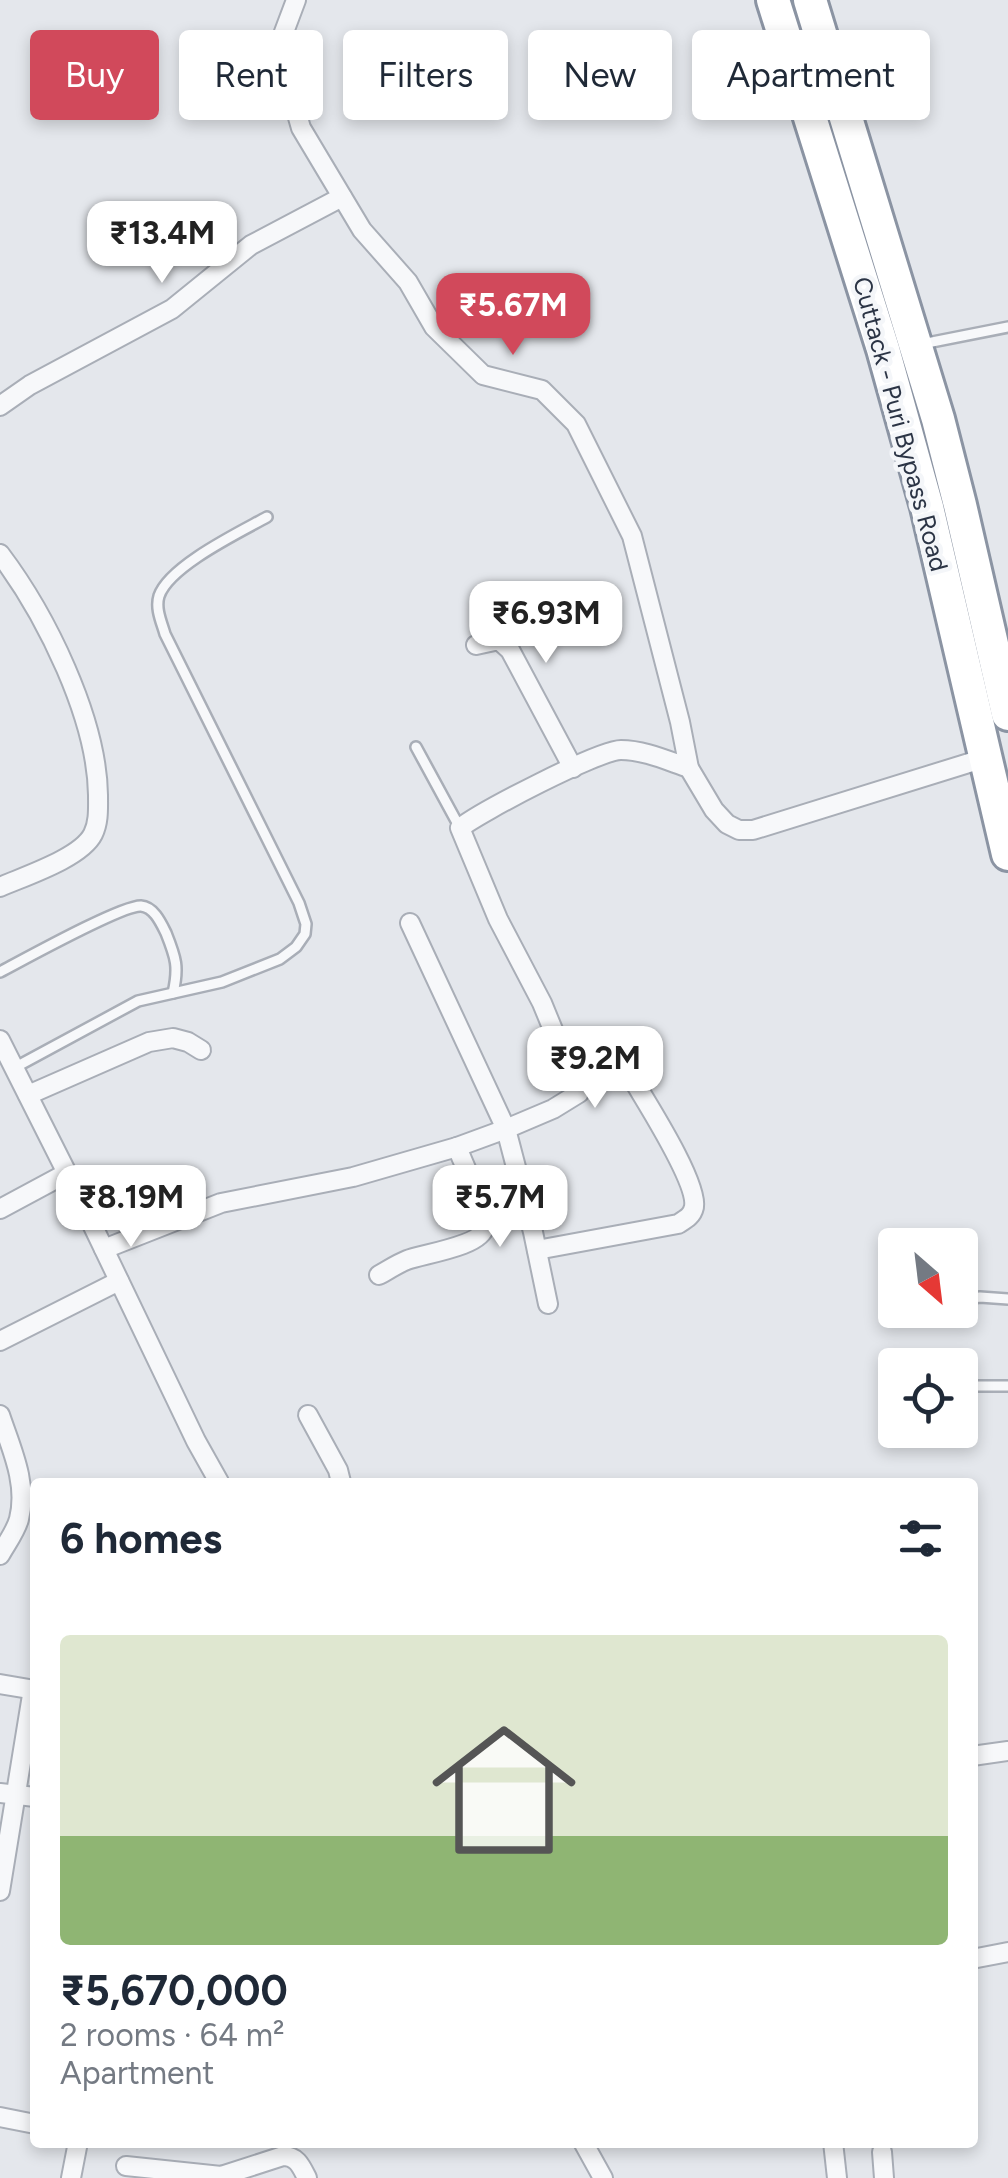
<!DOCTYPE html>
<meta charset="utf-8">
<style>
:root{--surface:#fff;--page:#f6f6f7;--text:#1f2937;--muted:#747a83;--line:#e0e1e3;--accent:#d1495b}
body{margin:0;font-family:Figtree,sans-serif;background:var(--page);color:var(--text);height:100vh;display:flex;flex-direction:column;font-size:38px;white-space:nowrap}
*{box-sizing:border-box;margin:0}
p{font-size:32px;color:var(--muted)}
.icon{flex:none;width:55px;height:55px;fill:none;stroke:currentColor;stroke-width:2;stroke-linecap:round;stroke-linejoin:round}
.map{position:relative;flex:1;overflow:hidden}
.panel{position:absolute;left:30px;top:1478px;width:948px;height:670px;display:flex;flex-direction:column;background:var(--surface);border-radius:10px;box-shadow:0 5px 15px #0003}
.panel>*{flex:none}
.guide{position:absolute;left:30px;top:30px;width:950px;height:90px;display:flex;gap:20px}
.needle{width:65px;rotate:152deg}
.controls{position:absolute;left:878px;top:1228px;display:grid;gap:20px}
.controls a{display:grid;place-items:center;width:100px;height:100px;border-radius:10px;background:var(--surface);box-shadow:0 5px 15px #0003;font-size:50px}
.price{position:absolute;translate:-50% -85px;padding:0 22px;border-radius:20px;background:#fff;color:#222;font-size:32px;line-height:65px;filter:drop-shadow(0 2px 5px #0008)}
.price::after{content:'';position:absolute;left:50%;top:60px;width:30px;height:22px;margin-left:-15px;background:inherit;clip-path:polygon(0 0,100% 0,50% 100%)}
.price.current{background:var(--accent);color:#fff}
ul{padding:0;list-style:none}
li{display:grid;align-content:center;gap:20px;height:530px;padding:0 30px}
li+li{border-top:2px solid var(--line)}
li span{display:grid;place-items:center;height:310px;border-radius:10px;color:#555}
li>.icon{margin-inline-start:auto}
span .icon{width:180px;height:180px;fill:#fffc;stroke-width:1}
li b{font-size:42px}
h2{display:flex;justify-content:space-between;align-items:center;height:120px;padding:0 30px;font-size:42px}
.chip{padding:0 35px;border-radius:10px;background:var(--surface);box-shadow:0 5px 15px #0003;font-size:35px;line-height:90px}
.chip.current{background:var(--accent);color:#fff}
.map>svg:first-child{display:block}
</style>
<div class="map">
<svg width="1008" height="2178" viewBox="0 0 1008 2178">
<rect width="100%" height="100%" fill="#e4e7ec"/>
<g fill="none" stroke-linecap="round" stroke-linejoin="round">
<g stroke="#a9aeb7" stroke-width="14">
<g id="lane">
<path d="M 922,344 L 1008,327"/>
<path d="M 416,747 L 460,828"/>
<path d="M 0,972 C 23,960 122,905 141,906 C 154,907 161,923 166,933 C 176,958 179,967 173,993"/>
<path d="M 14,1068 L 138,1001 L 222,982 L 280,959 L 296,947 L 305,934 L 306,924 L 299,903 L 165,634 C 162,623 155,609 159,596 C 169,566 240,532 267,517"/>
<path d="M 960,1300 L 980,1297 L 1008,1299"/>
<path d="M 978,1386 L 1008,1386"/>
</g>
</g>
<g stroke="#a9aeb7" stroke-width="22">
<g id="street">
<path d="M 296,0 L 278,48 L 301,128 L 362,230 L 408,282 L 434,327 L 483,375 L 542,390 L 576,424 L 632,536 L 680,722 L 689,768 L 714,810 L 727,824 L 739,830 L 753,830 L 985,758"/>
<path d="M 0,406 L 30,385 L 172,309 L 251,245 L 342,197"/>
<path d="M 0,554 C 46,615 97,718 98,795 C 98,808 99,822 93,834 C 81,858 25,876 0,887"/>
<path d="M 476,645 L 499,640 L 510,650 L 573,768"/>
<path d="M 410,923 L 506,1129 L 533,1232 L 548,1304"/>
<path d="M 0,1040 L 78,1195 L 196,1441 L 219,1482"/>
<path d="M 28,1095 L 149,1042 L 173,1038 L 188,1042 L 201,1050"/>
<path d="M 0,1209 L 67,1173"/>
<path d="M 104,1249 L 221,1203 L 353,1177 L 457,1147 L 506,1129 L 553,1109 L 579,1093 L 542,1003 L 498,919 L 460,828 C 480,812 599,750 621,750 C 644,750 668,761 689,768"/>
<path d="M 537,1250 L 678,1224 C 686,1219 692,1216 694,1207 C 698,1183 648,1105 635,1083"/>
<path d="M 379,1275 C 388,1270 397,1264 407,1260 C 423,1254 481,1246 484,1228 C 488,1214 463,1163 457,1147"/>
<path d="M 0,1341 L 119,1281"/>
<path d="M 0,1415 C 11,1448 28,1483 19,1519 C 16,1531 6,1544 0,1555"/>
<path d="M 308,1415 L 338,1470 L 341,1482"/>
<path d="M 0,1684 L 35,1690"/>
<path d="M 972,1756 L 1008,1751"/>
<path d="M 0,1793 L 35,1797"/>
<path d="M 0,1891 L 33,1689"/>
<path d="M 972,1959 L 1008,1952"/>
<path d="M 0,2117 L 35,2124"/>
<path d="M 583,2142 L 603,2178"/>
<path d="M 833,2142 L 837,2178"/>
<path d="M 882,2152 L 884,2178"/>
<path d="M 126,2166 L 221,2176 L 283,2156 C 297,2156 301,2166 307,2178"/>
<path d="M 71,2178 L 78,2142"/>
</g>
</g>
<g stroke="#8b94a3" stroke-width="38">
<g id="highway">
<path d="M 773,0 L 883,349 L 927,507 L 1008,854"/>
<path d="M 810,0 L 938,419 L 960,505 L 1008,714"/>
</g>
</g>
<use href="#lane" stroke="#f7f8fa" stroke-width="9"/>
<use href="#street" stroke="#f7f8fa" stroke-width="18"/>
<use href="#highway" stroke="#fff" stroke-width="32"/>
</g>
<g text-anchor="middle" stroke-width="9" stroke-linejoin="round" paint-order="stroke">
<g font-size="25" fill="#2b3445" stroke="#f4f6f9">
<text transform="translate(901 424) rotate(75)" y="9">Cuttack - Puri Bypass Road</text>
</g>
</g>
</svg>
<div class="controls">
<a><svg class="needle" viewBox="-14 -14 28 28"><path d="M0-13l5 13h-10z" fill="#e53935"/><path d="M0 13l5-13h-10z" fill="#747a83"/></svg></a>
<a><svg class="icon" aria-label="locate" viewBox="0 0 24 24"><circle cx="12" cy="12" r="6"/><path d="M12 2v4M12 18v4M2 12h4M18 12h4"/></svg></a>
</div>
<b class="price" style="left:162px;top:286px">₹13.4M</b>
<b class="price current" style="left:513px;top:358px">₹5.67M</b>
<b class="price" style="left:546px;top:666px">₹6.93M</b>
<b class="price" style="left:595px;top:1111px">₹9.2M</b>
<b class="price" style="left:131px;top:1250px">₹8.19M</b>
<b class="price" style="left:500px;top:1250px">₹5.7M</b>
<div class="guide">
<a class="chip current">Buy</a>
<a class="chip">Rent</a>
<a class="chip">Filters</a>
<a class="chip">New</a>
<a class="chip">Apartment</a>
</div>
<section class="panel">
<h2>6 homes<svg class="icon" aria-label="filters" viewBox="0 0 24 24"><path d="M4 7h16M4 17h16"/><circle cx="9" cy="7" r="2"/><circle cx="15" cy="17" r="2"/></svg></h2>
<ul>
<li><span style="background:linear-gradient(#dfe7d0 65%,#8fb573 0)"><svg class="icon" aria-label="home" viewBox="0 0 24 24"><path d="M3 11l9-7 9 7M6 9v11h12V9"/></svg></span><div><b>₹5,670,000</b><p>2 rooms · 64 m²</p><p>Apartment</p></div></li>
</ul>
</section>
</div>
